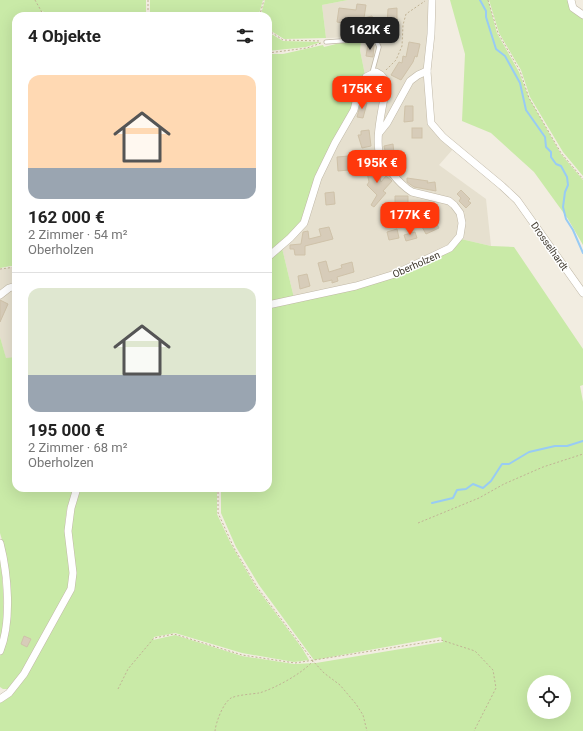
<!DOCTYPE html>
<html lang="de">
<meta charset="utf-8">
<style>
:root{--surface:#fff;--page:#f6f6f6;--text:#222;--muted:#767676;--line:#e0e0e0;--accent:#ff380b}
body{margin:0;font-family:Roboto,sans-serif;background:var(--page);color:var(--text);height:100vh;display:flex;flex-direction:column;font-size:15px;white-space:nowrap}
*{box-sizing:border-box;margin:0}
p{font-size:13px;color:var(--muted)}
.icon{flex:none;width:22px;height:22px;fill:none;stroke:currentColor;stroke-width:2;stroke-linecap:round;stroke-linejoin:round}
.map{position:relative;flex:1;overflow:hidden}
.side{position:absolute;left:12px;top:12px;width:260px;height:480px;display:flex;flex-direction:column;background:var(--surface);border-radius:12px;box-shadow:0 4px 16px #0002}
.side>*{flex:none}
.tools{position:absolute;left:527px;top:675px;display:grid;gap:8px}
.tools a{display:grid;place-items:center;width:44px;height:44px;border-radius:50%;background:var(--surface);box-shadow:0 4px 16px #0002;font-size:20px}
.price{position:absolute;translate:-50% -34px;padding:0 9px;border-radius:8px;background:var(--accent);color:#fff;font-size:13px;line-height:26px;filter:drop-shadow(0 1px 2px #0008)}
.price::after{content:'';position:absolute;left:50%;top:24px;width:12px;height:9px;margin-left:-6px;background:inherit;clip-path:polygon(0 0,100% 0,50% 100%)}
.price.active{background:#222;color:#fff}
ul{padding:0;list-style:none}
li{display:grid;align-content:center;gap:8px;height:212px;padding:0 16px}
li+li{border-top:1px solid var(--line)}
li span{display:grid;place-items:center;height:124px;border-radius:12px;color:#555}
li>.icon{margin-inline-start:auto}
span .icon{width:72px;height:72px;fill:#fffc;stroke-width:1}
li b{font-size:17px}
h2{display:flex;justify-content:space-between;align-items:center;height:48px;padding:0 16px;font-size:17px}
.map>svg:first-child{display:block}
</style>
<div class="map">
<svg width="583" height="731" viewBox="0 0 583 731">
<rect width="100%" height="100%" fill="#f2ede1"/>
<g fill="#e6e0cf">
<path d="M 348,0 L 430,0 L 430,125 L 453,149 L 439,165 L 486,199 L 491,246 L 461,239 L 394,273 L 356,285 L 294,298 L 282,248 L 320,179 L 365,75 L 360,50 L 361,37 L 326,38 L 322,5 Z"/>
<path d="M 11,267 L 16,268 L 16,284 L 13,285 L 16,310 L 16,357 L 6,359 L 0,337 L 0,269 Z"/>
</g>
<g fill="#c9eaa7" fill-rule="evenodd">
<path d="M 0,0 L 146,0 L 146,16 L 45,16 L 43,11 L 41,13 L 42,16 L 16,16 L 16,266 L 11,266 L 0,268 Z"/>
<path d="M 150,0 L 263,0 L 259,14 L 260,16 L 150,16 Z"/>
<path d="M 265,0 L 348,0 L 322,5 L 326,38 L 284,39 L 268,29 L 268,16 L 261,16 L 261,14 Z"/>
<path d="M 450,0 L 488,0 L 497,33 L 519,72 L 529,98 L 561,154 L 583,180 L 583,245 L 568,219 L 534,172 L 491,133 L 462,121 L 465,54 Z"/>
<path d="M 489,0 L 569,0 L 583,18 L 583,176 L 563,152 L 530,97 L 521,70 L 499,33 Z"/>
<path d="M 268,32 L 283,41 L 321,42 L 306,47 L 268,51 Z"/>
<path d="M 344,42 L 361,42 L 360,50 L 365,75 L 304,218 L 294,231 L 268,253 L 268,54 L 283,54 L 323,45 L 324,47 Z"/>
<path d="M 461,239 L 491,246 L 514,247 L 583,349 L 583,385 L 580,386 L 583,402 L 583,731 L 0,731 L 0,701 L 10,694 L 73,590 L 70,531 L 74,508 L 79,488 L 217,488 L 217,514 L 231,544 L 256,587 L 302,648 L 309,660 L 294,662 L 242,653 L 175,633 L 154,637 L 153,640 L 175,635 L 242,656 L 294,664 L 316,663 L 443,642 L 441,637 L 314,660 L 259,585 L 236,547 L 221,513 L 221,488 L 268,488 L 268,306 L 358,289 L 395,277 L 434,260 L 452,249 ZM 534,682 L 564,682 L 564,712 L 534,712 Z"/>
<path d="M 282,248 L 294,298 L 268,302 L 268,258 Z"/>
<path d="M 0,337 L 6,358 L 16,357 L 16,488 L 74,488 L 67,508 L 65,523 L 71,574 L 68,589 L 23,673 L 10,689 L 3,689 L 0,687 C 0,678 0,666 0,657 C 1,648 8,640 9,631 C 14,599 9,563 0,533 Z"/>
<path d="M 0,554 C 3,584 6,614 0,644 Z"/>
</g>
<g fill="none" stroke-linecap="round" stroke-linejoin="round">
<g stroke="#98cbf4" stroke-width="2">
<path d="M 480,0 L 486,11 L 486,17 L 496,49 L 505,56 L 520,83 L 526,110 L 545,137 L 546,147 L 551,152 L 551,157 L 556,164 L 561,166 L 567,177 L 568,185 L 565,192 L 563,207 L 566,219 L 573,230 L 583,253"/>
<path d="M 432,503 L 453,498 L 457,490 L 466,489 L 473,484 L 483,488 L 491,481 L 502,464 L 509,464 L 529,452 L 555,446 L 567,446 L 583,441"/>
</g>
</g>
<g fill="#d7ccb9" stroke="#cfc2a9">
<path d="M 357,4 L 366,5 L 364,18 L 372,16 L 375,23 L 364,27 L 337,22 L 339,8 L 356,10 Z"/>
<path d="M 397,8 L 397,26 L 394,26 L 394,30 L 392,30 L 392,33 L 378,34 L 377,26 L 387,25 L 388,9 Z"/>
<path d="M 409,42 L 420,44 L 417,57 L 415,56 L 413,62 L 401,80 L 391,75 L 399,62 L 402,63 L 403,56 L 406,57 Z"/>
<path d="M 368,44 L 374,45 L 373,57 L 366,56 Z"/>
<path d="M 372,80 L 376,80 L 375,94 L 366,93 L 366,87 L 367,85 L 369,85 L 370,81 Z"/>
<path d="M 361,102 L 367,103 L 363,118 L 357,117 Z"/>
<path d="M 405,106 L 413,106 L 413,121 L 404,122 Z"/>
<rect x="412" y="128" width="10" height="10"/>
<path d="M 369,130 L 371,146 L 362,148 L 358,135 L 361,135 L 361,131 Z"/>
<path d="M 393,144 L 394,153 L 386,155 L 384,146 Z"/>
<path d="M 349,156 L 349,170 L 338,171 L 337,157 Z"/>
<path d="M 377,166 L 381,182 L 386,176 L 392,181 L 383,191 L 386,193 L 374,207 L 371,205 L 377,195 L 367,185 L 369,182 L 366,168 Z"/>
<path d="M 407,178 L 428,181 L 427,183 L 435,182 L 436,191 L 414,187 L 407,182 Z"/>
<path d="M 461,190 L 470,199 L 468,201 L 471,203 L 466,208 L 459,201 L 461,198 L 457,194 Z"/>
<path d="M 334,192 L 335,204 L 326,205 L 325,193 Z"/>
<path d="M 395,196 L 408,196 L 408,203 L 395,204 Z"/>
<path d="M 434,219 L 439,228 L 426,234 L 421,225 Z"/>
<path d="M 329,227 L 333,239 L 305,246 L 305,255 L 295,255 L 294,249 L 290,249 L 290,245 L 301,244 L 303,232 L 308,231 L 309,239 L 321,236 L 319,229 Z"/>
<path d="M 397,229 L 399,238 L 389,240 L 387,232 Z"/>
<path d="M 415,232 L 417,238 L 406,241 L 404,235 Z"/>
<path d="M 326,261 L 329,272 L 342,268 L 341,265 L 352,262 L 354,272 L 337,277 L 338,281 L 332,283 L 332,280 L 323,282 L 318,263 Z"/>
<path d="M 307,274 L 310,286 L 300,289 L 298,276 Z"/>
<path d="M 0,300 L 8,304 L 0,322 Z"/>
<path d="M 24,636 L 31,639 L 27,647 L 21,644 Z"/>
</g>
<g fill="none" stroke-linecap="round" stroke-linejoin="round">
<g stroke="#c0b8a7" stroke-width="5">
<path id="service" d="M 326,42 L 367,39 L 376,40 L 379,47 L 372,73"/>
</g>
<g stroke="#c0b8a7" stroke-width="8">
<g id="minor">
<path d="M 432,0 L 431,34 L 427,71 L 431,123 L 443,137 L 502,186 L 517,200 L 583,293"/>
<path d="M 571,0 L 573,8 L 583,15"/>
<path d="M 379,133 L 387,123 L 410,81 L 418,75 L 427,71"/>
<path d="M 268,257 L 290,238 L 304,223 L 318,178 L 335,143 L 354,110 L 359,90 L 366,77 L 376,72 L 381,75 L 387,82 C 384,102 373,141 381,158 C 383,164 388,169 392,173 C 398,181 404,187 412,192 L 449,201 L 454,205 L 460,213 L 462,223 L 460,236 L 450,248 L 395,274 L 356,286 L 268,305"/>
<path d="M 0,295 L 9,288 L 16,286"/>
<path d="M 0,543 C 8,574 12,621 0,651"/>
<path d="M 0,699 L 9,693 L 24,674 L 71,589 L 73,573 L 68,531 L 71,508 L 77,488"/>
</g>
</g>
<g stroke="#c0b294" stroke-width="1" stroke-dasharray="2 2" stroke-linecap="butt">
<path d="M 35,0 L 44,16"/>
<path d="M 148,0 L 148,16"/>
<path d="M 488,0 L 498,33 L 520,71 L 529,98 L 561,153 L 583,179"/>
<path d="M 260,16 L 260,14 L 264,0"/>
<path d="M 268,30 L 283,40 L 321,41"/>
<path d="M 268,53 L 307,48 L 321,43"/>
<path d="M 386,70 L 396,60 L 402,46 L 403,25 L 406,14 L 425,1"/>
<path d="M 0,269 L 16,267"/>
<path d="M 218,488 L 218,513 L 234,548 L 257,587 L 313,661 L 324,673 L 340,685 L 356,704 L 363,715 L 367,731"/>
<path d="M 418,523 L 479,498 L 504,484 L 543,467 L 583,454"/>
<path d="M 118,689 L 128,669 L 154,638 L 174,634 L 242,655 L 295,663 L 441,640 L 475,651 L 493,670 L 496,688 L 474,731"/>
<path d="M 215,731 C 216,722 223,703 231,698 C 237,695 252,694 259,693 C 274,689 303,673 313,661"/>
</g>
<use href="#service" stroke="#fff" stroke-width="3.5"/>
<use href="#minor" stroke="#fff" stroke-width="7"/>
</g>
<g text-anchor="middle" stroke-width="3" stroke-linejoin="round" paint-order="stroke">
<g font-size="10" fill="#433d32" stroke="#fff">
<text transform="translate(550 246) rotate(55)" y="4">Drosselhardt</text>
<text transform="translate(416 264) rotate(-24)" y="4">Oberholzen</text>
</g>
</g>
</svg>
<div class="tools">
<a><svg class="icon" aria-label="locate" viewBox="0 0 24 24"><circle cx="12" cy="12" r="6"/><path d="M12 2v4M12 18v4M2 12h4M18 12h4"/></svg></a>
</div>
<b class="price active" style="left:370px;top:51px">162K €</b>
<b class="price" style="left:362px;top:110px">175K €</b>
<b class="price" style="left:377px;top:184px">195K €</b>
<b class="price" style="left:410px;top:236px">177K €</b>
<section class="side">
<h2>4 Objekte<svg class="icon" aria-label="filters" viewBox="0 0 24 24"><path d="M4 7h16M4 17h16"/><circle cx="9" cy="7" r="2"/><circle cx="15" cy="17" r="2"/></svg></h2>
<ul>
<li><span style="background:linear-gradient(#ffd9b3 75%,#9aa5b1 0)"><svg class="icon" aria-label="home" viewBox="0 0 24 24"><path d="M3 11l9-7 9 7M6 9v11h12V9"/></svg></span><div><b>162 000 €</b><p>2 Zimmer · 54 m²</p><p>Oberholzen</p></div></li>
<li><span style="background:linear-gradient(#dfe7d0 70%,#9aa5b1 0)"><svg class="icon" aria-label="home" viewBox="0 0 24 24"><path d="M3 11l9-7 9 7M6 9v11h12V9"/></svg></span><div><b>195 000 €</b><p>2 Zimmer · 68 m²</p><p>Oberholzen</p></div></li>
</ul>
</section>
</div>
